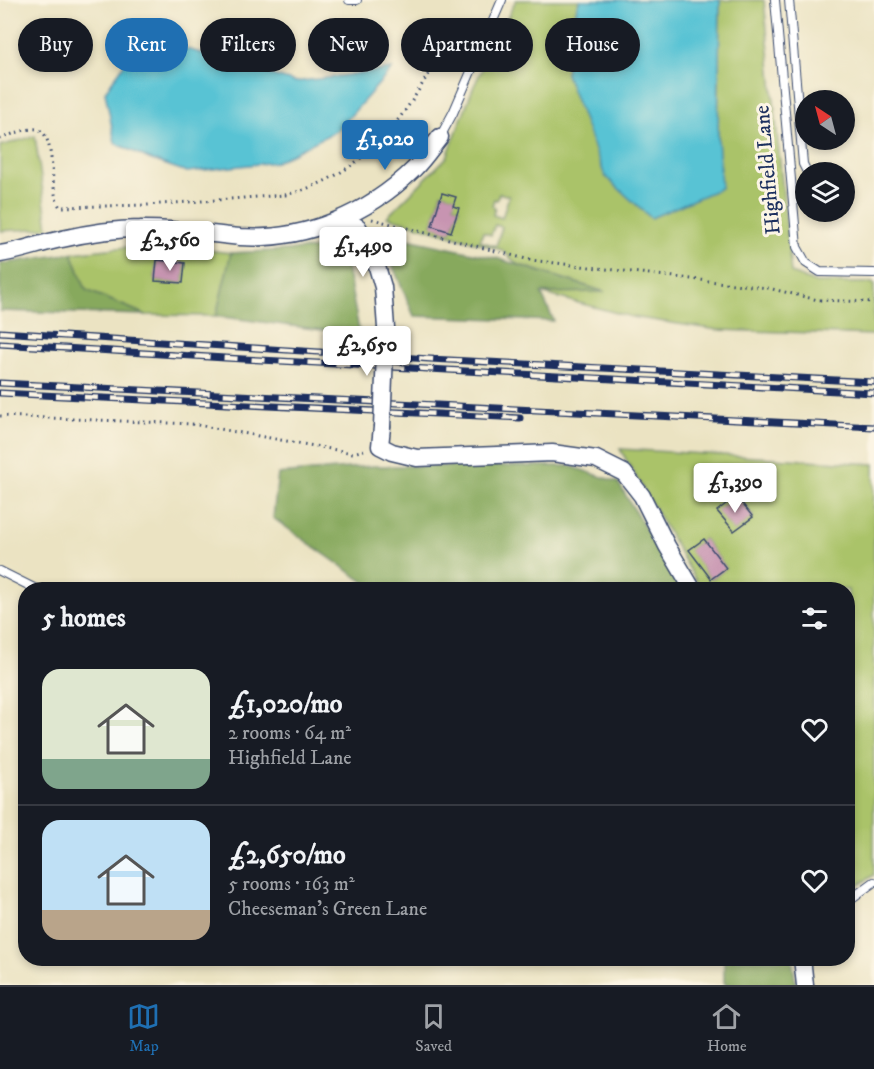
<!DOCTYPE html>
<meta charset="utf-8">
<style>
:root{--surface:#171b24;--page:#20242c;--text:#f1f3f6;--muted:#9ea1a6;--line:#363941;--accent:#1f6fb2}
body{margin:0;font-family:"IM FELL DW Pica",serif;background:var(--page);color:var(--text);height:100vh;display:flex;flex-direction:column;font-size:22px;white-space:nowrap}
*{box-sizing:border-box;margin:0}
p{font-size:20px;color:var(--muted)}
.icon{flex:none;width:33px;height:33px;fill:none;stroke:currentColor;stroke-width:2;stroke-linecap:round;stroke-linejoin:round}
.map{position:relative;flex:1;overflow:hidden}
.sheet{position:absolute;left:18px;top:582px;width:837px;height:384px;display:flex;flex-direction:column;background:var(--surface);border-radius:24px;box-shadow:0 3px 9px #0003}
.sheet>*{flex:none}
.banner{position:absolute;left:18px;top:18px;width:838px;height:54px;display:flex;gap:12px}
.needle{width:39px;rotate:324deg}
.tools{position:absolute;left:795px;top:90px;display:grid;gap:12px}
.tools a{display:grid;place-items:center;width:60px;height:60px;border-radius:50%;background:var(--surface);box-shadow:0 3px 9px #0003;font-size:30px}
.price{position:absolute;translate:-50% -51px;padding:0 14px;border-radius:6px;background:#fff;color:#222;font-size:20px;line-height:39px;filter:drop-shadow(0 2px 3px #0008)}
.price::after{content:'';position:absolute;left:50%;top:36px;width:18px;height:14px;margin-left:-9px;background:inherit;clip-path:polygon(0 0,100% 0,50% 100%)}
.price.on{background:var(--accent);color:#fff}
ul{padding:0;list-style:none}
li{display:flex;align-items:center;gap:18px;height:150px;padding:0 24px}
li+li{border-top:2px solid var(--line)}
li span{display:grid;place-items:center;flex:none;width:168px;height:120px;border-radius:18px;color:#555}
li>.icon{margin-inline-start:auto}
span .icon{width:72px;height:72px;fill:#fffc;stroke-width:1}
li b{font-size:26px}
h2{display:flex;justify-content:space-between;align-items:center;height:72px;padding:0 24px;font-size:26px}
.pill{padding:0 21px;border-radius:27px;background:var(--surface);box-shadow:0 3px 9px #0003;font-size:21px;line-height:54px}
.pill.on{background:var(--accent);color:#fff}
.dock{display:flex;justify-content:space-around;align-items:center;height:84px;border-top:2px solid var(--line);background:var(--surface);font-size:16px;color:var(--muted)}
.dock a{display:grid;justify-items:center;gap:3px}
.dock .on{color:var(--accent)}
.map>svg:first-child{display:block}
</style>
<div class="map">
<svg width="874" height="985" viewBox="0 0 874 985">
<rect width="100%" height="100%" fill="#fcf5e5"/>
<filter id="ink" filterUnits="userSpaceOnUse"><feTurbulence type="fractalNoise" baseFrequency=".0167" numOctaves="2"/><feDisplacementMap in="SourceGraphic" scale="12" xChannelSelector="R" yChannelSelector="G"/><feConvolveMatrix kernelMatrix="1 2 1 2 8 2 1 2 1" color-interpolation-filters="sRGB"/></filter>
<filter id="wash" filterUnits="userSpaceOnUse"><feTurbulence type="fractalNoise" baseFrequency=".008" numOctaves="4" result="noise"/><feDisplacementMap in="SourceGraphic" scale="24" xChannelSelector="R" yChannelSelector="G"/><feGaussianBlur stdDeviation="1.35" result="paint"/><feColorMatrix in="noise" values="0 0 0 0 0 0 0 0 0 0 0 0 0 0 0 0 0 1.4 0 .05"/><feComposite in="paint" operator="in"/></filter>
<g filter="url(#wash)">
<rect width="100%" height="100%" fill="#ebe3c2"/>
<g fill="#aac369" stroke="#627964" stroke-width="1.5" fill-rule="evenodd">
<path d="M 516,0 L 580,0 L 577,6 L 566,74 L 720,188 L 718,138 L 720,0 L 764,0 L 791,273 L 816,283 L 874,283 L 874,335 L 718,330 L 632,317 L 541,293 L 602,291 L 517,264 L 502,250 L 387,217 L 447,157 L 473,88 ZM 442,193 L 455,197 L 453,206 L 459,208 L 451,232 L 432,225 ZM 499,193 L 509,196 L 502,218 L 493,215 L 495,207 L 492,206 L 494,199 L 497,200 ZM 495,225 L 502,227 L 496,246 L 480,241 L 483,232 L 491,235 Z"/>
<path d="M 35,136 L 48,228 L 0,231 L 0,146 Z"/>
<path d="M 155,244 L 231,253 L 216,316 L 146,315 L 86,290 L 72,253 ZM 157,260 L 185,263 L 183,283 L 155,281 Z"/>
<path d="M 620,449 L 874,464 L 874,875 L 848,892 L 848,590 L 701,589 ZM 736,496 L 753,516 L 734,531 L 718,511 ZM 704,539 L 726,568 L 711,579 L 690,550 Z"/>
</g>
<g fill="#87a95d" stroke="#516c5e" stroke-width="1.5">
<path d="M 379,233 L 496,258 L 605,292 L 541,293 L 554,321 L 414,316 Z"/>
<path d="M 343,247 L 360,335 L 216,316 L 231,253 Z"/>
<path d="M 72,253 L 86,290 L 146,315 L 0,311 L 0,264 Z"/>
<path d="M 372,466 L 570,466 L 618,482 L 681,589 L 374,589 L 273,518 L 278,474 Z"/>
<path d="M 724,959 L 792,959 L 796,985 L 726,985 L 724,982 Z"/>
</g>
<g fill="#59c3d4" stroke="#3a7999" stroke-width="1.5">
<path d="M 580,0 L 720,0 L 718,138 L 721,188 L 651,218 L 605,176 L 566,74 L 577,6 Z"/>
<path d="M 168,43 L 295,82 L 392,69 L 338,130 L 276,162 L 187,172 L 149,159 L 115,143 L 105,92 L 127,60 Z"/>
</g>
<g id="blocks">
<g fill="#c794b1">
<path d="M 442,193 L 456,197 L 453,206 L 459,208 L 451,232 L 432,226 Z"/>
<path d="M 157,260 L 185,263 L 183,283 L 155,281 Z"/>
<path d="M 736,496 L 753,517 L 734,531 L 717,511 Z"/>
<path d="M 704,539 L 726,568 L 711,579 L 689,550 Z"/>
</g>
</g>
</g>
<g filter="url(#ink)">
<use href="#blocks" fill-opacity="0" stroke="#3a4a6d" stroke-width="1.5"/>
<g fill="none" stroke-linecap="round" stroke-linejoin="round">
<g stroke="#3a4a6d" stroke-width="10">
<g id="service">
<path d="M 349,0 L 357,0"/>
<path d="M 775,0 L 797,247 L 806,263 L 820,272 L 874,273"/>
<path d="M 789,0 L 803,164 L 807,172"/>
<path d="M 440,137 L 453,113 L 502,0"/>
<path d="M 0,571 L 38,590"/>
<path d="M 848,901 L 874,882"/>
</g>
</g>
<g stroke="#3a4a6d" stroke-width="19">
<g id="minor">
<path d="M 341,220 L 358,227 L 375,260 L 383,287 L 386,328"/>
<path d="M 0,254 C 21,251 41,243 62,239 C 88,233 114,229 140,229 C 173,228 206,234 240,237 C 305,241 368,214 414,169 C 424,159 432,147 440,137"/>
<path d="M 382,427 L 380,446 L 392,452 L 417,458 L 552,453 L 596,459 L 624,473 L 642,496 L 667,546 L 693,590"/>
<path d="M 802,958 L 805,985"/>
</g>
</g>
<g stroke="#3a4a6d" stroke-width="3" stroke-dasharray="1.5 4.5" stroke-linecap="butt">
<path d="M 0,139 C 10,135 21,130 32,129 C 59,125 47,190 60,207 L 147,205 L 285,195 C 344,181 383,145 415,96 C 424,82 431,68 441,56 L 451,50 L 468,46"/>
<path d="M 372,219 L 530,260 L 768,288 L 818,300 L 874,302"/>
<path d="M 0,416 L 192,424 L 353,453 L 364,450"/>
</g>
<use href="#service" stroke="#fff" stroke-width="8"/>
<use href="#minor" stroke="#fff" stroke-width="16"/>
<g stroke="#1b2f5e" stroke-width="7">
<g id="rail">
<path d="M 0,332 L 430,359 L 874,382"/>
<path d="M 0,344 L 225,358 L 874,393"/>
<path d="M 0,383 L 874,427"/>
<path d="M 0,393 L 520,418"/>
</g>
</g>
<use href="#rail" stroke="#fcf5e5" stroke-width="4.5" stroke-dasharray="14" stroke-linecap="butt"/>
<g stroke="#3a4a6d" stroke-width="19" stroke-linecap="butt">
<path id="minor-bridge" d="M 382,427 L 386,328"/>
</g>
<use href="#minor-bridge" stroke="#fff" stroke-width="16"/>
</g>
</g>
<g text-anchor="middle" stroke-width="6" stroke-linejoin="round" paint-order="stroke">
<g font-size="21" fill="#1b2f5e" stroke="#fcf5e5">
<text transform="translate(767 170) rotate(-95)" y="7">Highfield Lane</text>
</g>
</g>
</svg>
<div class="tools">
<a><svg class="needle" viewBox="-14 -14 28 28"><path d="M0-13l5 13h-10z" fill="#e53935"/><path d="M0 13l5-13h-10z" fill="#9ea1a6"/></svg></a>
<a><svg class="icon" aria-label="layers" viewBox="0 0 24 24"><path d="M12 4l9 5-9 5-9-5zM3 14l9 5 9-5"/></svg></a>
</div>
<b class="price on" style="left:385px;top:171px">£1,020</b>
<b class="price" style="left:170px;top:272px">£2,560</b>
<b class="price" style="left:363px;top:278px">£1,490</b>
<b class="price" style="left:367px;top:377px">£2,650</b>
<b class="price" style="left:735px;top:514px">£1,390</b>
<div class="banner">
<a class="pill">Buy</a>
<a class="pill on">Rent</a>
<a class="pill">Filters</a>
<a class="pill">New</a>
<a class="pill">Apartment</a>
<a class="pill">House</a>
</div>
<section class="sheet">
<h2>5 homes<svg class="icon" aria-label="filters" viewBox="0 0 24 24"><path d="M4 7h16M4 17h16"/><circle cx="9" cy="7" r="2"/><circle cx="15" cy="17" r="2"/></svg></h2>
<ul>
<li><span style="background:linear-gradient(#dfe7d0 75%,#7fa58c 0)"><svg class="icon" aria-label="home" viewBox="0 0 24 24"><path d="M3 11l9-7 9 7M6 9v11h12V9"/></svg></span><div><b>£1,020/mo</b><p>2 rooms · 64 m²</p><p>Highfield Lane</p></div><svg class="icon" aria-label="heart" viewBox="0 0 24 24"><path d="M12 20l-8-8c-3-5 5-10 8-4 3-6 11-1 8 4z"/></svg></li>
<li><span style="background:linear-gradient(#bfe0f5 75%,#b9a48a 0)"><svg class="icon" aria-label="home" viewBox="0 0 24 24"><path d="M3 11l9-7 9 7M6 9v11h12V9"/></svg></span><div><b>£2,650/mo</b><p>5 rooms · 163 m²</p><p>Cheeseman's Green Lane</p></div><svg class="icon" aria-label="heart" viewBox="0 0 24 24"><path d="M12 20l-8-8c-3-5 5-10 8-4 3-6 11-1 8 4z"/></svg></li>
</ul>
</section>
</div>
<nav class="dock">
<a class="on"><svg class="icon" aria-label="map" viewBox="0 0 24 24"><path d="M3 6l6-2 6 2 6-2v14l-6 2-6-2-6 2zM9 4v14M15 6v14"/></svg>Map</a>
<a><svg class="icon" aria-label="saved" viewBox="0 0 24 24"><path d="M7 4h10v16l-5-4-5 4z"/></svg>Saved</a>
<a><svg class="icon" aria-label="home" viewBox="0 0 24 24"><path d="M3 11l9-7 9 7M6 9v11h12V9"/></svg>Home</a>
</nav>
